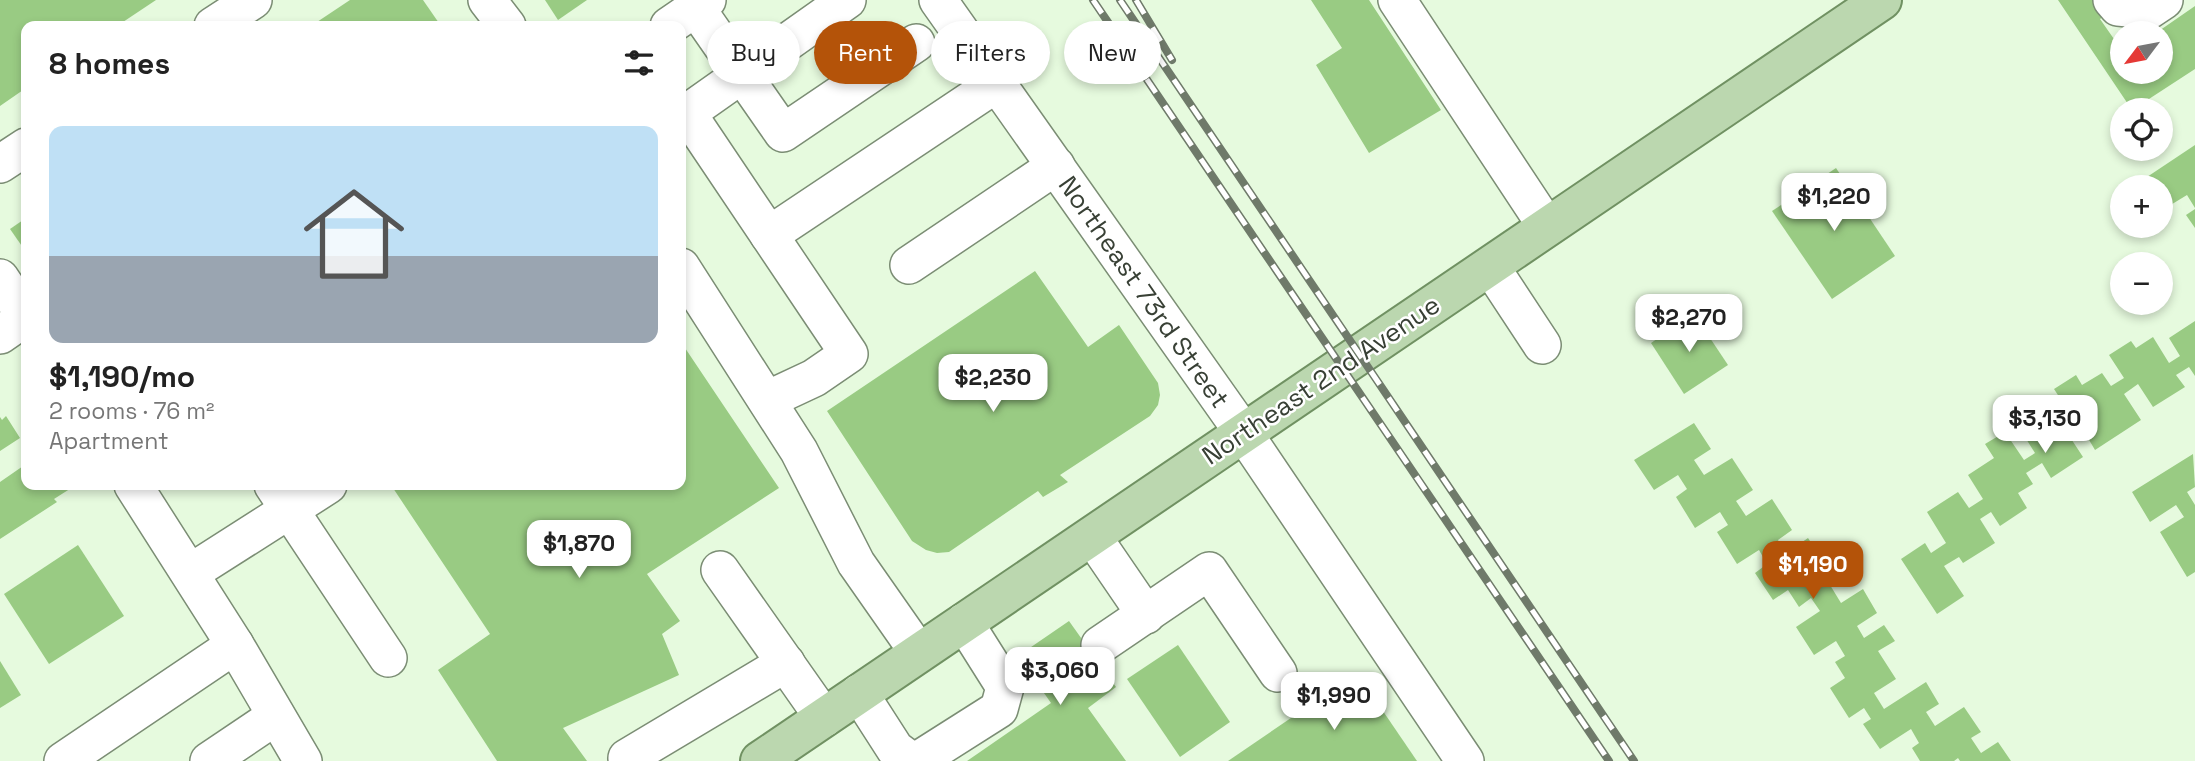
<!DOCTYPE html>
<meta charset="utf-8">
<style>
:root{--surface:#fff;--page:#f6f6f6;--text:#222;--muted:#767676;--accent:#b45309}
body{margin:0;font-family:"Space Grotesk",sans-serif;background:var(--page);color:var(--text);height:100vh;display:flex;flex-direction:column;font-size:26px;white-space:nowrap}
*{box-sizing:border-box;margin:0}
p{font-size:23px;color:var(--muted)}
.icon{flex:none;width:38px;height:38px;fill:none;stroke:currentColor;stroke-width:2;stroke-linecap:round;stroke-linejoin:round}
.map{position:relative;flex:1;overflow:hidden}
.details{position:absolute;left:21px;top:21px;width:665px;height:469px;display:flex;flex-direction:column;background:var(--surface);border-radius:14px;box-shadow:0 4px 10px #0003}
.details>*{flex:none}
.banner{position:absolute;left:707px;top:21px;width:665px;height:63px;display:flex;gap:14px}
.needle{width:46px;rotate:238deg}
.tools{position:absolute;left:2110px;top:21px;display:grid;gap:14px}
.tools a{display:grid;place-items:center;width:63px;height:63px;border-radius:50%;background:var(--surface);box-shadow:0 4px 10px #0003;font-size:35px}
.price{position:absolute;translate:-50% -60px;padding:0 16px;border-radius:14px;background:#fff;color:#222;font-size:23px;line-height:46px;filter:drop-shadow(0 2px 4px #0008)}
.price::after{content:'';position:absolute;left:50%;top:42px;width:21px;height:16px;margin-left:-10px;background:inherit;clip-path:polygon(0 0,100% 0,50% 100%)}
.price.active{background:var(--accent);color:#fff}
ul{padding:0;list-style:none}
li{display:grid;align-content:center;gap:14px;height:371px;padding:0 28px}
li span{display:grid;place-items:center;height:217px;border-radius:14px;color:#555}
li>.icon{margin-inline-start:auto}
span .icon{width:126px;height:126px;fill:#fffc;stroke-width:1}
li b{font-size:30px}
h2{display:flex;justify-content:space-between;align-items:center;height:84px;padding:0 28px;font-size:30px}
.chip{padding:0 24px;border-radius:32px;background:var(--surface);box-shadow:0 4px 10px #0003;font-size:24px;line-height:63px}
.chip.active{background:var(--accent);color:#fff}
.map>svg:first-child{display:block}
</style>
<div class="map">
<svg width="2195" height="761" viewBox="0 0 2195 761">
<rect width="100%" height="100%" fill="#e6fade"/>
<g fill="#99cb83">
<path d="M 0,0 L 156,0 L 117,26 L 26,26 L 26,88 L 0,106 Z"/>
<path d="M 350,0 L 423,0 L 441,26 L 311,26 Z"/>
<path d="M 545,0 L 587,0 L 558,20 Z"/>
<path d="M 1311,0 L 1369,0 L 1441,110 L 1369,153 L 1316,65 L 1342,48 Z"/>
<path d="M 2058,0 L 2095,0 L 2106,15 L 2100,19 L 2123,52 L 2123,72 L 2161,72 L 2161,33 L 2156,33 L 2195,6 L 2195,69 L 2132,110 Z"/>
<path d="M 2195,145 L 2195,208 L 2187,195 L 2164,209 L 2161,205 L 2161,187 L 2150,187 L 2144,179 Z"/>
<path d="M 1836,168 L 1895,256 L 1832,299 L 1772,211 Z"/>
<path d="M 2195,209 L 2195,228 L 2186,215 Z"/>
<path d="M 26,218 L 26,252 L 10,229 Z"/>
<path d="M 1035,271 L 1088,347 L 1119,325 L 1158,383 L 1160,395 L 1158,405 L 1150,416 L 1060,475 L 1068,482 L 1043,497 L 1038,491 L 949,552 L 937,553 L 926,550 L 912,541 L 827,411 Z"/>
<path d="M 1694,314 L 1728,365 L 1684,394 L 1651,343 Z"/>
<path d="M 2195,321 L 2195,376 L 2189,367 L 2176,375 L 2185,387 L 2153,407 L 2138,384 L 2124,394 L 2141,420 L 2095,450 L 2079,423 L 2066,431 L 2083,457 L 2051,478 L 2042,463 L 2026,473 L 2033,484 L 2018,493 L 2027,508 L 2000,526 L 1991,512 L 1980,519 L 1995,543 L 1963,563 L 1959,557 L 1944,566 L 1964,596 L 1937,614 L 1901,559 L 1925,543 L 1931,553 L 1946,543 L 1927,512 L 1958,492 L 1969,508 L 1983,499 L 1968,475 L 1994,458 L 1985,444 L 2005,432 L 2024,460 L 2035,453 L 2018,426 L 2030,418 L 2025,409 L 2041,398 L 2056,421 L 2069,412 L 2054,389 L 2076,375 L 2082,385 L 2102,373 L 2111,386 L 2124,378 L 2109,355 L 2131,341 L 2136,348 L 2153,337 L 2169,363 L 2180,356 L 2169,338 Z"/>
<path d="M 681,342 L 779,488 L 647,574 L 680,621 L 662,634 L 679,675 L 563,728 L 587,761 L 497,761 L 438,670 L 490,634 L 391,485 L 681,485 Z"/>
<path d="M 6,416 L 20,438 L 0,451 L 0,417 L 2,420 Z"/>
<path d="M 1694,423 L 1711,449 L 1694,460 L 1704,475 L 1732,458 L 1753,490 L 1736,501 L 1746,516 L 1772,499 L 1792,530 L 1778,540 L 1786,553 L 1808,538 L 1824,562 L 1838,553 L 1851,571 L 1830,585 L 1841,603 L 1863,589 L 1877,613 L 1857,626 L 1864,638 L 1884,625 L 1895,641 L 1878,651 L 1896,679 L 1874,693 L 1884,709 L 1926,682 L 1939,704 L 1926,712 L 1935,726 L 1964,707 L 1981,732 L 1971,738 L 1981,753 L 1998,742 L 2011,761 L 1960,761 L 1958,758 L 1954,761 L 1920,761 L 1912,748 L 1919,743 L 1911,729 L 1880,749 L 1863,724 L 1871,719 L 1864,708 L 1849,718 L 1830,688 L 1845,678 L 1835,662 L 1845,656 L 1836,641 L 1814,655 L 1796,627 L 1820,611 L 1811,598 L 1799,607 L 1788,590 L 1773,600 L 1755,573 L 1767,564 L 1759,550 L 1737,564 L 1717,532 L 1728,525 L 1720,512 L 1695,528 L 1676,497 L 1687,489 L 1678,475 L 1654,490 L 1634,460 Z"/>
<path d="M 2193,454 L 2195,487 L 2187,492 L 2195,505 L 2195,572 L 2187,577 L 2160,532 L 2184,517 L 2176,505 L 2150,522 L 2132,492 Z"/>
<path d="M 26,464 L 26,485 L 76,485 L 54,499 L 57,502 L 0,539 L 0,482 Z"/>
<path d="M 78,545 L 124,616 L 49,664 L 4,594 Z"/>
<path d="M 1069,621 L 1116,687 L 1088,708 L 1126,761 L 967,761 L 1051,703 L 1018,656 Z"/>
<path d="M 1178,645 L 1230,722 L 1180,757 L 1127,679 Z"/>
<path d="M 0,661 L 21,695 L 0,708 Z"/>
<path d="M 1357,673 L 1417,761 L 1228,761 Z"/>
</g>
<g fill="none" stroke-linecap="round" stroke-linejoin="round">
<g stroke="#7b8d74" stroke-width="40">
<g id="minor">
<path d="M 487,0 L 507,26"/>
<path d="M 938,0 L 1243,432 L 1465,761"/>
<path d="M 1397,0 L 1547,227"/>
<path d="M 2112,0 L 2118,7 L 2149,10 L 2164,0"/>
<path d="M 696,8 L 783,133 L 916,43"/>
<path d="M 213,26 L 253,0"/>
<path d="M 669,26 L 707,0"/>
<path d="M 0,164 L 26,147"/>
<path d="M 769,235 L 997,83"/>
<path d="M 909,265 L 1056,166"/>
<path d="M 1490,266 L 1542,345"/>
<path d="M 681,267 L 799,451 L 856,563 L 919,653"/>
<path d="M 0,278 L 26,317"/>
<path d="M 0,335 L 26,317"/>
<path d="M 767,400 L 814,378 L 849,354 L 687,113 L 847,0"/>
<path d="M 133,485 L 235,645 L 303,761"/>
<path d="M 273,485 L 388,658"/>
<path d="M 1092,536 L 1146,615"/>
<path d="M 720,570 L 824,718"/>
<path d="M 190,573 L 328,485"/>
<path d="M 1100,645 L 1209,571 L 1278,673"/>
<path d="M 859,693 L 895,749 L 911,761"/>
<path d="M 63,761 L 235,645"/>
<path d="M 209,761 L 276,716"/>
<path d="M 628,761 L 627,758 L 786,663"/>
<path d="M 917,761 L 999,709 L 1005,687 L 964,622"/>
</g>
</g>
<g stroke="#709162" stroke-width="42">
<path id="major" d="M 760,761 L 1882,0"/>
</g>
<use href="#minor" stroke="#fff" stroke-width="37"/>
<use href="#major" stroke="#bbd7af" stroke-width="38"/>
<g stroke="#6f7a6a" stroke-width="8">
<g id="rail">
<path d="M 1093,0 L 1609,761"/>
<path d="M 1120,0 L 1634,761"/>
<path d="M 1136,0 L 1172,60"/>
</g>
</g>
<use href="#rail" stroke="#fff" stroke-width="5" stroke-dasharray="16" stroke-linecap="butt"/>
</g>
<g text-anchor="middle" stroke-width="5" stroke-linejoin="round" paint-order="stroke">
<g font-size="26" fill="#384035" stroke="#fff">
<text transform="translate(1144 292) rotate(55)" y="9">Northeast 73rd Street</text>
<text transform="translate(1321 380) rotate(-34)" y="9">Northeast 2nd Avenue</text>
</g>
</g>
</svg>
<div class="tools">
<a><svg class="needle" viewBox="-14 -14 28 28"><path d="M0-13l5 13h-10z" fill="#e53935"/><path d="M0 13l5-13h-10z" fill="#767676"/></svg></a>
<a><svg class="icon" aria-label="locate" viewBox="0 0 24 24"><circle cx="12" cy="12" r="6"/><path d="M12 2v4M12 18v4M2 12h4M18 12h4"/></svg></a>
<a>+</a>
<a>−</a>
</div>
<b class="price" style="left:1834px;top:233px">$1,220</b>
<b class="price" style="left:1689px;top:354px">$2,270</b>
<b class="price" style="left:993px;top:414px">$2,230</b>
<b class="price" style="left:2045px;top:455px">$3,130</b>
<b class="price" style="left:579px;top:580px">$1,870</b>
<b class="price active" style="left:1813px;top:601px">$1,190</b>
<b class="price" style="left:1060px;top:707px">$3,060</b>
<b class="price" style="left:1334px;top:732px">$1,990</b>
<div class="banner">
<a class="chip">Buy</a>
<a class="chip active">Rent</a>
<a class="chip">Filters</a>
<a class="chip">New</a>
</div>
<section class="details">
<h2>8 homes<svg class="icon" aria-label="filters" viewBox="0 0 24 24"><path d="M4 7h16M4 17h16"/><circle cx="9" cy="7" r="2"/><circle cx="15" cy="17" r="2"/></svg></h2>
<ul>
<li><span style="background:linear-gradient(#bfe0f5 60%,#9aa5b1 0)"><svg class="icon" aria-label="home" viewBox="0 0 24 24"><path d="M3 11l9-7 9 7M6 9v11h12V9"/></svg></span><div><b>$1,190/mo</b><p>2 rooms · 76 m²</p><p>Apartment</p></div></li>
</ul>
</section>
</div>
